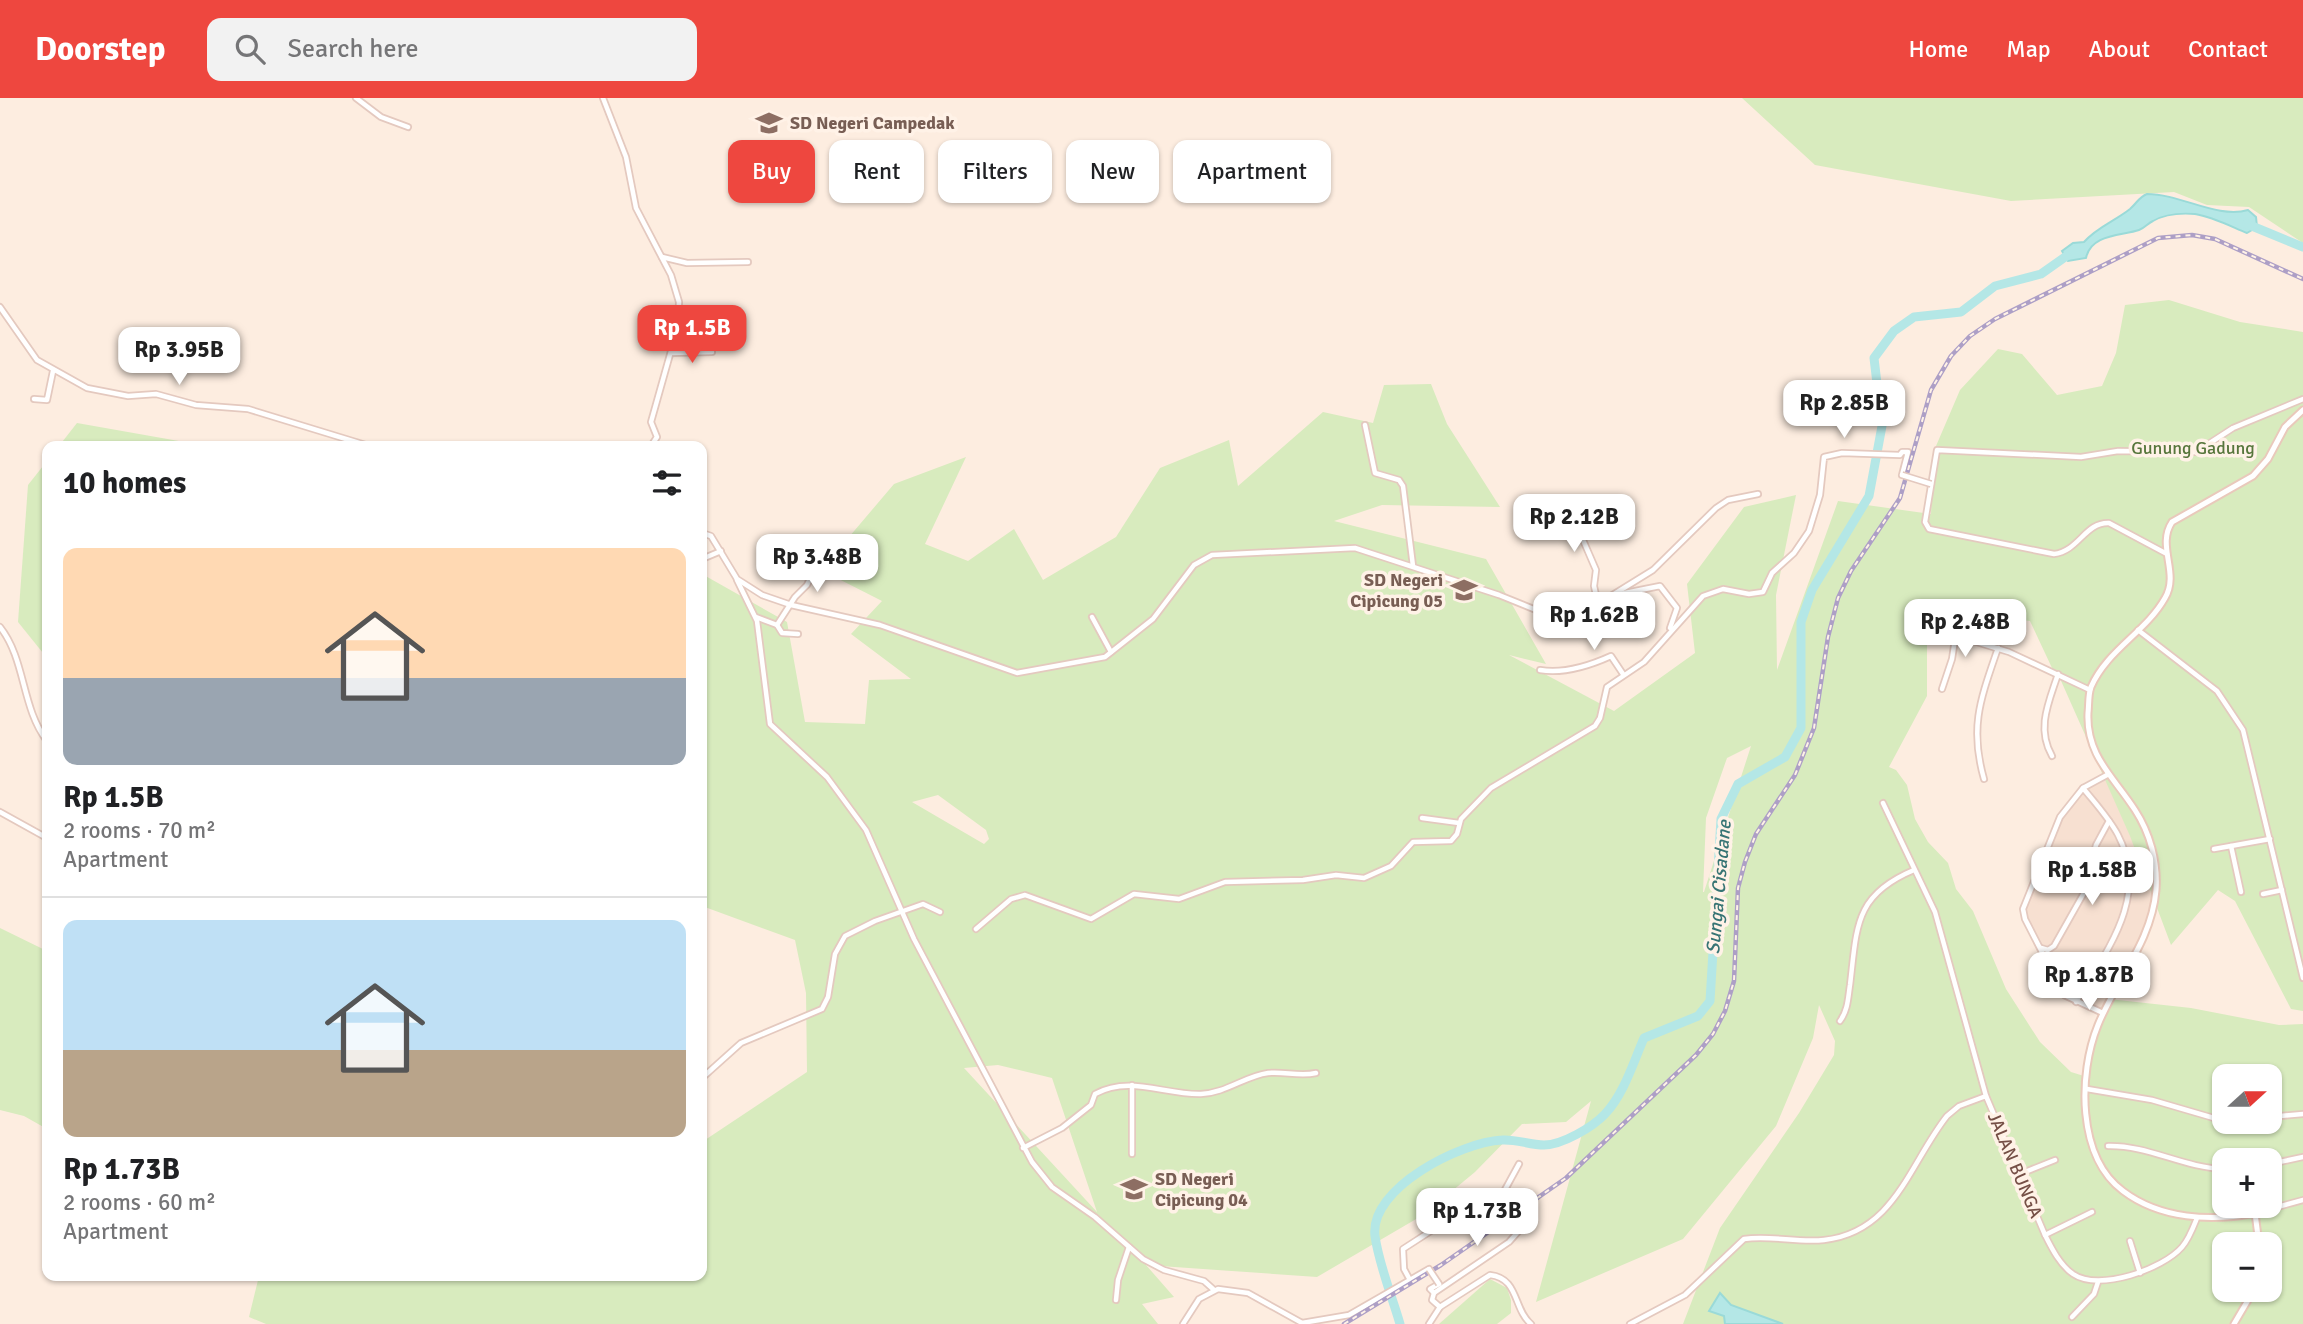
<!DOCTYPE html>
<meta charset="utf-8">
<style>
:root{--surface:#fff;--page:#f2f2f2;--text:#202124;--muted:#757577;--line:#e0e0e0;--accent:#ee473f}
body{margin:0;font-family:Signika,sans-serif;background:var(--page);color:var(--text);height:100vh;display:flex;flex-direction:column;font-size:26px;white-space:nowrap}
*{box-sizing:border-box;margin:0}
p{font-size:23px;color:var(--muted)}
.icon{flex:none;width:38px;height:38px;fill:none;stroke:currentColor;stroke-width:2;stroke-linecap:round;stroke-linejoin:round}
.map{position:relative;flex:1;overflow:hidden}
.panel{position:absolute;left:42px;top:343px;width:665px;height:840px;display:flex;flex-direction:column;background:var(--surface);border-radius:14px;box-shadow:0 2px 5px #0004}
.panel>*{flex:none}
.banner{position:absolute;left:728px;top:42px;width:665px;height:63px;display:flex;gap:14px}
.needle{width:46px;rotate:69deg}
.controls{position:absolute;left:2212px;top:966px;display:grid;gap:14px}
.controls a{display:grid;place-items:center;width:70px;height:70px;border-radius:14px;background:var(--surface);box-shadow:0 2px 5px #0004;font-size:35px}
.price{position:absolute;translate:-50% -60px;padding:0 16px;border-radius:14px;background:#fff;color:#222;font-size:23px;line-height:46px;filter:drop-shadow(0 2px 4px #0008)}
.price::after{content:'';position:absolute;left:50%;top:42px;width:21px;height:16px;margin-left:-10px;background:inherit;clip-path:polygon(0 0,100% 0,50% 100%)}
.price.active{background:var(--accent);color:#fff}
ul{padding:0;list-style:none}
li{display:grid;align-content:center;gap:14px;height:371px;padding:0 21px}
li+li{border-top:2px solid var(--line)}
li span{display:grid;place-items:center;height:217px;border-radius:14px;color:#555}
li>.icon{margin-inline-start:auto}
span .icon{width:126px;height:126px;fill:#fffc;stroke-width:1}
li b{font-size:30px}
h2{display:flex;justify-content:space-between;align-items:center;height:84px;padding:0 21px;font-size:30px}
.pill{padding:0 24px;border-radius:14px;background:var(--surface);box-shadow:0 2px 5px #0004;font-size:24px;line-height:63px}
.pill.active{background:var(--accent);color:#fff}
header{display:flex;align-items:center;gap:42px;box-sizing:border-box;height:98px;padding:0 35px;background:var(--accent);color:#fff}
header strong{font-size:33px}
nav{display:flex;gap:38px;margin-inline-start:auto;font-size:24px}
.search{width:490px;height:63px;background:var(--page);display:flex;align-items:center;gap:18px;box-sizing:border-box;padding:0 24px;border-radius:14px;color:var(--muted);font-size:26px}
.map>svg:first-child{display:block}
</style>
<header>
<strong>Doorstep</strong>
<div class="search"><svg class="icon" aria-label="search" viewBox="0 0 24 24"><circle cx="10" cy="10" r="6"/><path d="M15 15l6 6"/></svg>Search here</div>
<nav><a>Home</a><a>Map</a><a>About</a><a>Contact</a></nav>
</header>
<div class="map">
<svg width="2303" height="1226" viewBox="0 0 2303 1226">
<rect width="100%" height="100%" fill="#fdede0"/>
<path fill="#f7e0d1" d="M 2107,677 L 2156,794 L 2145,844 L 2103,915 L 2061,892 L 2024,816 L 2060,721 L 2078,697 Z"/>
<g fill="#d8ebbe" fill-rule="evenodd">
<path d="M 1742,0 L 2303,0 L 2303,145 L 2249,109 L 2207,107 L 2174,94 L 2011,103 L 1815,67 Z"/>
<path d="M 2169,202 L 2240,224 L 2303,234 L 2303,913 L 2291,911 L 2235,803 L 2218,792 L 2171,847 L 2130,738 L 2058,576 L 2052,570 L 2030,523 L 1927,511 L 1927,598 L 1889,669 L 1896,672 L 1907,687 L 1915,721 L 1928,744 L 1948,765 L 1956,791 L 1973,813 L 2006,891 L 2040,944 L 2071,974 L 2084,978 L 2091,938 L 2109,901 L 2191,910 L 2279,927 L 2303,926 L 2303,1226 L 1683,1226 L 1720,1130 L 1799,1015 L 1834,957 L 1835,943 L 1819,907 L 1813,940 L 1776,1028 L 1683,1141 L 1536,1204 L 1591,1003 L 1566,1024 L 1522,1026 L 1475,1074 L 1423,1117 L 1317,1179 L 1146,1167 L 1174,1199 L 1142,1206 L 1158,1226 L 266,1226 L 249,1219 L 259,1178 L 702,1178 L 702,1044 L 807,974 L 806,895 L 795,842 L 702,808 L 702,476 L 787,524 L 805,624 L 865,626 L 869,582 L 911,581 L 851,536 L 882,503 L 821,472 L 894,386 L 966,359 L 925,446 L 968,463 L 1014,431 L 1043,482 L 1116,439 L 1160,370 L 1229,342 L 1238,388 L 1323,314 L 1373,325 L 1384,287 L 1431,286 L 1447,326 L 1500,409 L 1382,407 L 1334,423 L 1486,461 L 1546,566 L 1509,557 L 1614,613 L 1695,555 L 1687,486 L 1744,409 L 1796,397 L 1776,497 L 1777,572 L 1838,403 L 1931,416 L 1933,355 L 1960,292 L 1998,251 L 2022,256 L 2057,297 L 2102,288 L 2116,255 L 2125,207 ZM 1751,648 L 1704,794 L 1703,794 L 1706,720 L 1727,660 ZM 938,697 L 986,732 L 989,741 L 984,746 L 912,704 ZM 998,967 L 1052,980 L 1097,1114 L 964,970 ZM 2224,978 L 2270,978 L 2270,1024 L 2224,1024 ZM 2224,1062 L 2270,1062 L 2270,1108 L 2224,1108 ZM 2224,1146 L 2270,1146 L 2270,1192 L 2224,1192 Z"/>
<path d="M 77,325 L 207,348 L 59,348 Z"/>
<path d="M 47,363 L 47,560 L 18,524 L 28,387 Z"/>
<path d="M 0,830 L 47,853 L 47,1031 L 24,1018 L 0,1012 Z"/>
<path d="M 1490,1181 L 1507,1190 L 1511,1202 L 1511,1215 L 1497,1226 L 1439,1226 Z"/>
</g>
<g fill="#b4e7e6" stroke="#9adad8" stroke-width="2">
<path d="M 2147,96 C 2181,96 2217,121 2248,112 L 2256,119 L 2257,129 L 2247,135 C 2230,128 2213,119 2195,116 C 2182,115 2165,116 2153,123 C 2148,125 2145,130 2139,132 C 2121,138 2091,136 2086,160 L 2068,163 L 2062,153 L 2073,145 L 2084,144 C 2097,129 2115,123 2130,111 C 2137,105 2139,99 2147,96 Z"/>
<path d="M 1720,1195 L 1731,1207 L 1783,1226 L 1725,1226 L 1724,1218 L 1709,1213 Z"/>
</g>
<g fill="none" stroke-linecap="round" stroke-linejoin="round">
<g stroke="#b4e7e6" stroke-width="9">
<path d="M 2247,126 L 2303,149"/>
<path d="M 1400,1226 C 1392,1198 1379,1167 1375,1138 C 1369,1090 1461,1044 1502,1042 C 1516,1041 1530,1047 1544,1047 C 1562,1047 1593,1029 1605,1016 C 1624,996 1633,965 1644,940 L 1698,918 L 1710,903 L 1721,721 L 1738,686 L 1785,659 L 1801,630 L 1801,524 L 1812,492 L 1869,398 L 1882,328 L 1874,260 L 1894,233 L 1914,219 L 1961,214 L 1995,188 L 2041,176 L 2075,152"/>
</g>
<g stroke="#e4c9bf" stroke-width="8">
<g id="street">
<path d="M 356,0 L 381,19 L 408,29"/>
<path d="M 603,0 L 626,59 L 636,110 L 671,177 L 679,204 L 678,228 L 651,324 L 657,339 L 651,348"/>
<path d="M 662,159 L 687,165 L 748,164"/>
<path d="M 0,209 L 37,262 L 87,290 L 128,298 L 156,296 L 196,307 L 248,311 L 369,348"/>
<path d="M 671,255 L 712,254"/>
<path d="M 34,301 L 47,302 L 53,273"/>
<path d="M 1365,327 L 1375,375 L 1399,382 L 1403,388 L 1413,468"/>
<path d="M 1592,404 L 1583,442 L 1596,472 L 1594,488 L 1598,506"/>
<path d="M 702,435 L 711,438 L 737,481 L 762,497 L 791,507 L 880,527 L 1017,575 L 1105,559 L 1153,521 L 1194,467 L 1212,457 L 1355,450 L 1499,497 L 1546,516 L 1560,517 L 1598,506 L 1653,472 L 1716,410 L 1728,402 L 1758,396"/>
<path d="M 2167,456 L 2109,425 C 2085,424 2079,453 2054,456 L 1929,431 L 1925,424 L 1937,352 L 2081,359 L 2118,353 L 2196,354 L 2233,330 L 2303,301"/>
<path d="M 702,461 L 721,453"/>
<path d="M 737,482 L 757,523 L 770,626 L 827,679 L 866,732 L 914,841 L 1032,1064 L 1052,1089 L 1095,1119 L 1143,1161 L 1164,1172 L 1204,1183 L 1213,1191"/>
<path d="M 1615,497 L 1660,488 L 1677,510 L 1670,530"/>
<path d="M 756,519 L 777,527 L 782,535 L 798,536"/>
<path d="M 1092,519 L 1111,554"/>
<path d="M 777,527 L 795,499 L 807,487 L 816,468"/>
<path d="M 0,529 C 26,562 21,609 47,643"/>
<path d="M 2138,532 L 2217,593 L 2243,632 L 2303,880"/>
<path d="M 1957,538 L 2009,554 L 2090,592"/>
<path d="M 1540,572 C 1564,576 1589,568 1611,558 L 1623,576"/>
<path d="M 1942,591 L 1952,561 L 1958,522"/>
<path d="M 2052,658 C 2036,630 2049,604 2058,576"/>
<path d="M 1984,681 C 1969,628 1981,600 1998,550"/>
<path d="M 1883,705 L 1935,814 L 1986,998"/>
<path d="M 0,714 L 47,740"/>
<path d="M 1422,720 L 1459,725"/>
<path d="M 2231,748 L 2241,794"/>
<path d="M 2214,751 L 2270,741"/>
<path d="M 2263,796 L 2282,792"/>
<path d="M 976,831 L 1011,801 L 1025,797 L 1091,821 L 1134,796 L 1179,801 L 1225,784 L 1303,782 L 1336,777 L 1364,780 L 1391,768 L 1413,744 L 1451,743 L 1457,736 L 1461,721 L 1491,690 L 1595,628 L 1600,620 L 1607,589 L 1644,564 L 1703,498 L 1723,491 L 1749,496 L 1763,494 L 1772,475 L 1794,455 L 1809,433 L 1820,397 L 1824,359 L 1842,355 L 1900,357 L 1902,354 L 1908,354 L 1902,377"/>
<path d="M 2041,850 L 2048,852 L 2054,848 L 2085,793 L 2096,747 L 2109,723"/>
<path d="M 2076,904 C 2107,852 2150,799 2118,737 C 2109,720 2095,705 2083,690"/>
<path d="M 2103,915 L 2064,897 L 2025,821 L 2023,811 L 2060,719 L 2083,690 L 2107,677"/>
<path d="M 1840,923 C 1848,912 1848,900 1850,887 C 1857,829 1854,797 1914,772"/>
<path d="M 702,980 L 741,945 L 822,911 L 828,899 L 835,856 L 845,838 L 875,823 L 923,806 L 940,814"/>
<path d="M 1132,987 L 1132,1056"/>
<path d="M 2087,991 L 2152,1002 L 2224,1023"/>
<path d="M 2270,1019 L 2303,1016"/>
<path d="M 2108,1048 C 2148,1047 2184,1070 2224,1071"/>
<path d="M 1023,1050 L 1062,1030 L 1091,1007 L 1095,996 C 1130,977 1164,997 1201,996 C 1226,995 1245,978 1268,975 C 1284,973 1299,979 1316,975"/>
<path d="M 2270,1066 L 2303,1059"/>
<path d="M 2020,1076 L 2055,1062"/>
<path d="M 2255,1115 L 2303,1102"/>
<path d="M 2045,1137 L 2092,1114"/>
<path d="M 2130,1143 L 2140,1175"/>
<path d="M 1410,1182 L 1404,1171 L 1403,1151 L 1437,1129 L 1501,1099 L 1519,1066"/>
<path d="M 1434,1195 L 1430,1191 L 1439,1186"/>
<path d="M 1116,1202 L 1118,1182 L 1129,1149"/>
<path d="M 1440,1209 L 1432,1202 L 1434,1195 L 1509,1144 L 1524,1127 L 1517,1114 L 1490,1106"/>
<path d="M 2072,1219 L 2094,1196 L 2098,1184"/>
<path d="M 1183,1226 L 1199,1201 L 1218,1191 L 1248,1195 L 1302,1225 L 1349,1217 L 1429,1171"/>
<path d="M 1429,1226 L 1440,1209 L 1490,1177 C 1519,1180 1513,1211 1531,1226"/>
<path d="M 1630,1226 L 1685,1197 L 1744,1141 C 1771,1137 1797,1145 1824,1142 C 1895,1134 1909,1066 1947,1018 L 1959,1008 L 1986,998 L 2045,1137 C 2052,1151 2060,1167 2073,1176 C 2099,1194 2163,1171 2182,1149 C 2189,1141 2193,1130 2197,1120"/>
</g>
</g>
<g stroke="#e9c9bb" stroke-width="9">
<g id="secondary">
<path d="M 2259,1146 L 2255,1115 C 2211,1124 2160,1121 2123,1093 C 2077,1059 2078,976 2098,927 C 2116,882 2152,843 2156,792 C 2158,764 2150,735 2135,712 C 2114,679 2086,658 2088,615 C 2089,607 2088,597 2091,589 C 2107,552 2146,534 2165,500 C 2180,475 2156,448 2172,424 L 2253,378 L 2268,361 L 2285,329 L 2303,312"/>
<path d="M 2234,1226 L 2254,1192"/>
</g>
</g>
<use href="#street" stroke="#fff" stroke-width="4.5"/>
<use href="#secondary" stroke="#fff" stroke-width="5"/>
<g stroke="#ad9fc6" stroke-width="4.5">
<path id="rail" d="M 1344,1226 L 1441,1167 L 1566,1080 L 1696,957 L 1713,936 L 1725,913 L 1734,883 L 1738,790 L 1745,764 L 1756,736 L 1795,677 L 1814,630 L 1828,539 L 1838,500 L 1851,473 L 1900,400 L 1931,292 L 1951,258 L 1970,238 L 1995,221 L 2158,140 L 2192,137 L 2215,141 L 2303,181"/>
</g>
<use href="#rail" stroke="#fff2e7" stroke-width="2" stroke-dasharray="5" stroke-linecap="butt"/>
<g stroke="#e4c9bf" stroke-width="8" stroke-linecap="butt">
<g id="street-bridge">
<path d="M 1902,377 L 1931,386"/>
<path d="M 1429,1171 L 1439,1186"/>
</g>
</g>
<use href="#street-bridge" stroke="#fff" stroke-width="4.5"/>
</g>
<defs>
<g id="school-bare" transform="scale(2.1)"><path d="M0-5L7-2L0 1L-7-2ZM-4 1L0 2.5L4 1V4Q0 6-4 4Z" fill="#8d6e63" stroke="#fff2e7" stroke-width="2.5" paint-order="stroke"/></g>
</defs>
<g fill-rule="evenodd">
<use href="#school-bare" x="769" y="25"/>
<use href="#school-bare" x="1464" y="492"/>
<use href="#school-bare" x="1134" y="1091"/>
</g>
<g text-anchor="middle" stroke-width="7" stroke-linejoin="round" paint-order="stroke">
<g font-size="18" font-weight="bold" fill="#785e54" stroke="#fff2e7" text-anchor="start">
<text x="790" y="31">SD Negeri Campedak</text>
<text x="1443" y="488" text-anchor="end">SD Negeri<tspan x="1443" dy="21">Cipicung 05</tspan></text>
<text x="1155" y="1087">SD Negeri<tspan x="1155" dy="21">Cipicung 04</tspan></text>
</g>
<g font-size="18" fill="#57763c" stroke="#fff2e7">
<text x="2193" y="356">Gunung Gadung</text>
</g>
<g font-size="18" fill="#754f46" stroke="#fff2e7">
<text transform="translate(2015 1067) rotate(67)" y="6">JALAN BUNGA</text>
</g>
<g font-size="19" font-style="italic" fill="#377474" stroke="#fff2e7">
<text transform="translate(1718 789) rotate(-85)" y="7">Sungai Cisadane</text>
</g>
</g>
</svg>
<div class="controls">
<a><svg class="needle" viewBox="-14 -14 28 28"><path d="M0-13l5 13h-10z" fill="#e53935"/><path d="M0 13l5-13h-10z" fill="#757577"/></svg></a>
<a>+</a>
<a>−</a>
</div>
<b class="price active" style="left:692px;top:267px">Rp 1.5B</b>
<b class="price" style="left:179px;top:289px">Rp 3.95B</b>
<b class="price" style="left:1844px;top:342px">Rp 2.85B</b>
<b class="price" style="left:1574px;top:456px">Rp 2.12B</b>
<b class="price" style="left:817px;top:496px">Rp 3.48B</b>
<b class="price" style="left:1594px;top:554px">Rp 1.62B</b>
<b class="price" style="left:1965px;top:561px">Rp 2.48B</b>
<b class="price" style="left:2092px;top:809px">Rp 1.58B</b>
<b class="price" style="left:2089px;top:914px">Rp 1.87B</b>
<b class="price" style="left:1477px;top:1150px">Rp 1.73B</b>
<div class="banner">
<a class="pill active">Buy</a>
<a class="pill">Rent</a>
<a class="pill">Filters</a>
<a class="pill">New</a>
<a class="pill">Apartment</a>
</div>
<section class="panel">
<h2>10 homes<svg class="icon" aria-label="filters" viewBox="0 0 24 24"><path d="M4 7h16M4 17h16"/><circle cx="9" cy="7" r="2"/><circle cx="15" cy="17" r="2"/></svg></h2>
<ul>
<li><span style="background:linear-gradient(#ffd9b3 60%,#9aa5b1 0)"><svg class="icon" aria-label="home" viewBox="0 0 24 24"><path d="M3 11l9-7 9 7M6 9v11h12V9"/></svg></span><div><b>Rp 1.5B</b><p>2 rooms · 70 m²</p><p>Apartment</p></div></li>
<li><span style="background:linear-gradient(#bfe0f5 60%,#b9a48a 0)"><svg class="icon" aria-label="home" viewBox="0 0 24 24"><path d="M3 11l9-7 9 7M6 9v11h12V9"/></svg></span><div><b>Rp 1.73B</b><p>2 rooms · 60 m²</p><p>Apartment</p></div></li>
</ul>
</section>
</div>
